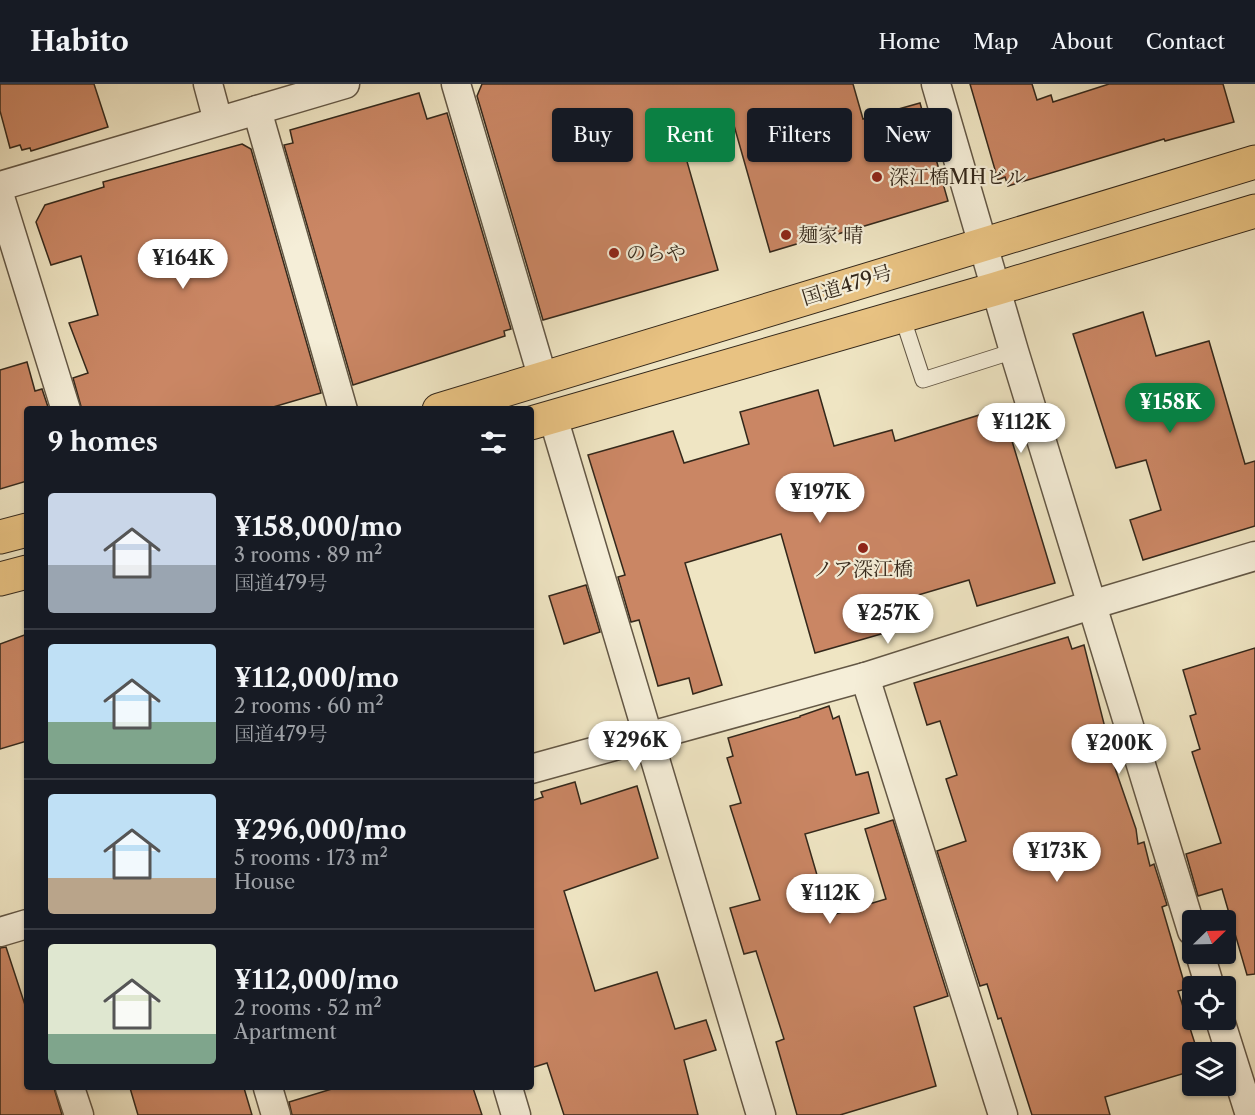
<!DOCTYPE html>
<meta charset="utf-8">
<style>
:root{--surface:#171b24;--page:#20242c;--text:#f1f3f6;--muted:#9ea1a6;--line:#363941;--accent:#0b8043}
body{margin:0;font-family:"Libre Caslon Text","Noto Serif JP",serif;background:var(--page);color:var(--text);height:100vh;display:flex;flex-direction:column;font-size:22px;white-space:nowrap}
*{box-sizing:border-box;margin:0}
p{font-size:20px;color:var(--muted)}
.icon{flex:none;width:33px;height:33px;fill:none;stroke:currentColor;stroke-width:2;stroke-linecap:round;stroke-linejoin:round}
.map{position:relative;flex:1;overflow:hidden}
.side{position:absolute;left:24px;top:322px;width:510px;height:684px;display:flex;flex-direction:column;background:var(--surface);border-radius:6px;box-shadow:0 2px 4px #0004}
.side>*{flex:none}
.top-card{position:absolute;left:552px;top:24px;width:570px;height:54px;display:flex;gap:12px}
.needle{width:39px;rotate:67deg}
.buttons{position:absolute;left:1182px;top:826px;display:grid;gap:12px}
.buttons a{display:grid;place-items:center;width:54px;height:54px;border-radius:6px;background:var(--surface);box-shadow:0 2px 4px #0004;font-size:30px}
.price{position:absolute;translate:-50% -51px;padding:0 14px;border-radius:21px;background:#fff;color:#222;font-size:20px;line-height:39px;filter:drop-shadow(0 2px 3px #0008)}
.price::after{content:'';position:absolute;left:50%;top:36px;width:18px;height:14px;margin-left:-9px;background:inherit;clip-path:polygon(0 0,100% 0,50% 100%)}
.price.active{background:var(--accent);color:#fff}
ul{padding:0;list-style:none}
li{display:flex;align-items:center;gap:18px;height:150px;padding:0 24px}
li+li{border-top:2px solid var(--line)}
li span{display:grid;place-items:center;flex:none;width:168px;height:120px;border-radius:6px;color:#555}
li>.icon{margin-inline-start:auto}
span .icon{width:72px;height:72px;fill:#fffc;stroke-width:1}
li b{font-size:26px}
h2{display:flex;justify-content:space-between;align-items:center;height:72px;padding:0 24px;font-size:26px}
.pill{padding:0 21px;border-radius:6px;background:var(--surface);box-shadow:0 2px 4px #0004;font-size:21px;line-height:54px}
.pill.active{background:var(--accent);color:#fff}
header{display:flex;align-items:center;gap:36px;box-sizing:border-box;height:84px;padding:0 30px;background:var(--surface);border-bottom:2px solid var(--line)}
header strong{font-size:28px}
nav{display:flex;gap:33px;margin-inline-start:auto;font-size:21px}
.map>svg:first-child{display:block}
</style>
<header>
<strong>Habito</strong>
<nav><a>Home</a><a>Map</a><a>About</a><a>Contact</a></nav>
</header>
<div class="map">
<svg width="1255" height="1031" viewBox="0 0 1255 1031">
<rect width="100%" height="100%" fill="#efe5c3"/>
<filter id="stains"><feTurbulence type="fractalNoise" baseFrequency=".00333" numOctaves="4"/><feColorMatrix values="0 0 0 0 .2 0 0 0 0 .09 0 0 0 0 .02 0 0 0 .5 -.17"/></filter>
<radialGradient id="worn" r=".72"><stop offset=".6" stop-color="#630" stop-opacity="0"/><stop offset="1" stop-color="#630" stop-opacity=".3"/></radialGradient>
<g fill="#ca8664" stroke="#34281b" stroke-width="1.5">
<path d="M 0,0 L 94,0 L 108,43 L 31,67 L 30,64 L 22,66 L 20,61 L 10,64 L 0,27 Z"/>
<path d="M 482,0 L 853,0 L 863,35 L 920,19 L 948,117 L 831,152 L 830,150 L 770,168 L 733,38 L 680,53 L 718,186 L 543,236 L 477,12 Z"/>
<path d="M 970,0 L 1032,0 L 1037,16 L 1051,11 L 1053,18 L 1109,0 L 1223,0 L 1234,38 L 1165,57 L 1164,55 L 1008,102 L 1005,93 L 998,96 Z"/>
<path d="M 419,9 L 427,35 L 447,29 L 511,245 L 504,247 L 505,252 L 353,301 L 284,61 L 293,59 L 290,46 Z"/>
<path d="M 242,60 L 251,65 L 321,309 L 263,326 L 82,326 L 73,294 L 88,289 L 69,239 L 98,231 L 81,172 L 51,181 L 36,138 L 45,121 L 104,103 L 103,98 Z"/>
<path d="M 1143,228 L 1156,272 L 1209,257 L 1245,380 L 1255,377 L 1255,442 L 1143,476 L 1130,436 L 1161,426 L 1146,376 L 1116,384 L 1073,250 Z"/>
<path d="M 27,278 L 35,307 L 42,305 L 49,326 L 27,326 L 27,397 L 0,405 L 0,286 Z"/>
<path d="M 818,306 L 834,362 L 892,346 L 895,357 L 1002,324 L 1055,499 L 977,522 L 969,496 L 908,514 L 916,540 L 815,569 L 781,450 L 685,479 L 722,601 L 693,610 L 689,594 L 658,602 L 639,536 L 631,538 L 618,493 L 625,491 L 588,371 L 673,347 L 684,379 L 749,360 L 740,328 Z"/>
<path d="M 586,501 L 600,548 L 564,560 L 549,512 Z"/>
<path d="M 27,550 L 27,657 L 0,665 L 0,560 Z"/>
<path d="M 1068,553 L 1072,565 L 1084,561 L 1116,687 L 1136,745 L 1138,760 L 1144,758 L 1150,782 L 1154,780 L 1167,821 L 1162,823 L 1186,905 L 1178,907 L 1198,969 L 1192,969 L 1192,987 L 1105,1013 L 1110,1031 L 1032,1031 L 1001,934 L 998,935 L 987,900 L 980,902 L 937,767 L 966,757 L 946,695 L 957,691 L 940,637 L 927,641 L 914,599 Z"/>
<path d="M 1255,564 L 1255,890 L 1247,891 L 1222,805 L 1198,812 L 1186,770 L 1221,759 L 1192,668 L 1200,665 L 1190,632 L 1196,630 L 1183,586 Z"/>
<path d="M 829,622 L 833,635 L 839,632 L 856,691 L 868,688 L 879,729 L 805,750 L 829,832 L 886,815 L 865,745 L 893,736 L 948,912 L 914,923 L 936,1002 L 840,1031 L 797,1031 L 776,958 L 784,955 L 756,867 L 744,870 L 730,824 L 760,816 L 730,722 L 741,719 L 727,674 L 733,672 L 728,654 L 800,633 L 800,632 Z"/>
<path d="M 575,698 L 581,720 L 637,702 L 658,774 L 564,807 L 595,907 L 657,888 L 675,945 L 706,936 L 716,966 L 684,976 L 698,1031 L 564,1031 L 547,979 L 531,984 L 531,717 L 543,713 L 541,708 Z"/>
<path d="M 6,863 L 27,927 L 27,1004 L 54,1004 L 62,1031 L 0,1031 L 0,864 Z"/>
<path d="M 130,1004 L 244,1004 L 252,1031 L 138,1031 Z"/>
<path d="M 335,1004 L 473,1004 L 482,1031 L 292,1031 L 289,1018 Z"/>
</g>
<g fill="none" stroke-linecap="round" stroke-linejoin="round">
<g stroke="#635745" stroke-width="17">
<path id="lane" d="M 902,232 L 923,296 L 1014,267"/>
</g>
<g stroke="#635745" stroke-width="31">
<g id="street">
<path d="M 208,0 L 218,37"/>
<path d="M 456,0 L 543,295"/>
<path d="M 936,0 L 1014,267 L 1192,847"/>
<path d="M 257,26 L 343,326"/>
<path d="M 0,102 L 345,0"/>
<path d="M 0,113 L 66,326"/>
<path d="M 553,333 L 761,1031"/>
<path d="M 865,593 L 1003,1031"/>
<path d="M 531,685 L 865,593 L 1091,521 L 1255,472"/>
<path d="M 0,848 L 27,840"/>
<path d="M 1200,870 L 1210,903"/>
<path d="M 1220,936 L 1250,1031"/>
<path d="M 70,1004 L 79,1031"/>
<path d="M 268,1004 L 276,1031"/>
<path d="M 508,1004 L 516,1031"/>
</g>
</g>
<g stroke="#34281b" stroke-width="35">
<g id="highway">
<path d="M 439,326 L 1255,78"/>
<path d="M 531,339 L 995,205 L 1255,127"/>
<path d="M 0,453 L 27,446"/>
<path d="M 0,495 L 27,488"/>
</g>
</g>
<use href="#lane" stroke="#f5eed8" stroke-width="15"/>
<use href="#street" stroke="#f5eed8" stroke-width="28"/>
<use href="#highway" stroke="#e8c282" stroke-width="33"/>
</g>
<g fill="#8f2418" stroke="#f5eed8" stroke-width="2">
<circle cx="877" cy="93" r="6"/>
<circle cx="786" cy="151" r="6"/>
<circle cx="614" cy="169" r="6"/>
<circle cx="863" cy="464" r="6"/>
</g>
<g text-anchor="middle" stroke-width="4.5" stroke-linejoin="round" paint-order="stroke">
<g font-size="20" fill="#34281b" stroke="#f5eed8" text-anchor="start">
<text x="889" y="100">深江橋MHビル</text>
<text x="798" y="158">麺家 晴</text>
<text x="626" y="176">のらや</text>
<text x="863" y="492" text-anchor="middle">ノア深江橋</text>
</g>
<g font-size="20" fill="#34281b" stroke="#f5eed8">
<text transform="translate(847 201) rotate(-17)" y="7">国道479号</text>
</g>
</g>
<rect width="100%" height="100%" filter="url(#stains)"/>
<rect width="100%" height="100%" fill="url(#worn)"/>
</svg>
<div class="buttons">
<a><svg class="needle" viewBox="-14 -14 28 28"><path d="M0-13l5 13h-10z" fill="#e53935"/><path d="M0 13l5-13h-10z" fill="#9ea1a6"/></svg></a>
<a><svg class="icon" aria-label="locate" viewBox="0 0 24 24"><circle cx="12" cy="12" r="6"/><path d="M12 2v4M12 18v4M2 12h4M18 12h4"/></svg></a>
<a><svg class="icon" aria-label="layers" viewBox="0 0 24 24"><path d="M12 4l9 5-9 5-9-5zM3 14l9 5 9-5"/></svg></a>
</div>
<b class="price" style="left:183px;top:206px">¥164K</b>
<b class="price active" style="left:1170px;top:350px">¥158K</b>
<b class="price" style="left:1021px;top:370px">¥112K</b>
<b class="price" style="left:820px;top:440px">¥197K</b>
<b class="price" style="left:888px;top:561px">¥257K</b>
<b class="price" style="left:635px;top:688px">¥296K</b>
<b class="price" style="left:1119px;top:691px">¥200K</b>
<b class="price" style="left:1057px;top:799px">¥173K</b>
<b class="price" style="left:830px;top:841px">¥112K</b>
<div class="top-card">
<a class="pill">Buy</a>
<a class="pill active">Rent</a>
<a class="pill">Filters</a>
<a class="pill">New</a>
</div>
<section class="side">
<h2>9 homes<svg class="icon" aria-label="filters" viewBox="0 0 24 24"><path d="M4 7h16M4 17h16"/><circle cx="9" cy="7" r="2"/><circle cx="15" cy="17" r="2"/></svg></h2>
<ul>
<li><span style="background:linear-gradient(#c9d6e8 60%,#9aa5b1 0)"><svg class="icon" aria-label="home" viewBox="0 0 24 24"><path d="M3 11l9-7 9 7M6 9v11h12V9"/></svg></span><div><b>¥158,000/mo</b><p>3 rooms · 89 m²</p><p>国道479号</p></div></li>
<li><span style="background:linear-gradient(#bfe0f5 65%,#7fa58c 0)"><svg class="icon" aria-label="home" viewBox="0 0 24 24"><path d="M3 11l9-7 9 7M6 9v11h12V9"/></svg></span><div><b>¥112,000/mo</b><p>2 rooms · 60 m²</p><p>国道479号</p></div></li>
<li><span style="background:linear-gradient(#bfe0f5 70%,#b9a48a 0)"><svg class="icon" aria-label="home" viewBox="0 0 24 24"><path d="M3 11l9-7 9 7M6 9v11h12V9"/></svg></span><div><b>¥296,000/mo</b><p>5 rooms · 173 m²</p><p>House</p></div></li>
<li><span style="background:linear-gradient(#dfe7d0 75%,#7fa58c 0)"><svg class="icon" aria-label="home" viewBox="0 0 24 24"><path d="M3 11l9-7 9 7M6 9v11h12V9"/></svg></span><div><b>¥112,000/mo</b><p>2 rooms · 52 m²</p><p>Apartment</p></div></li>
</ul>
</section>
</div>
